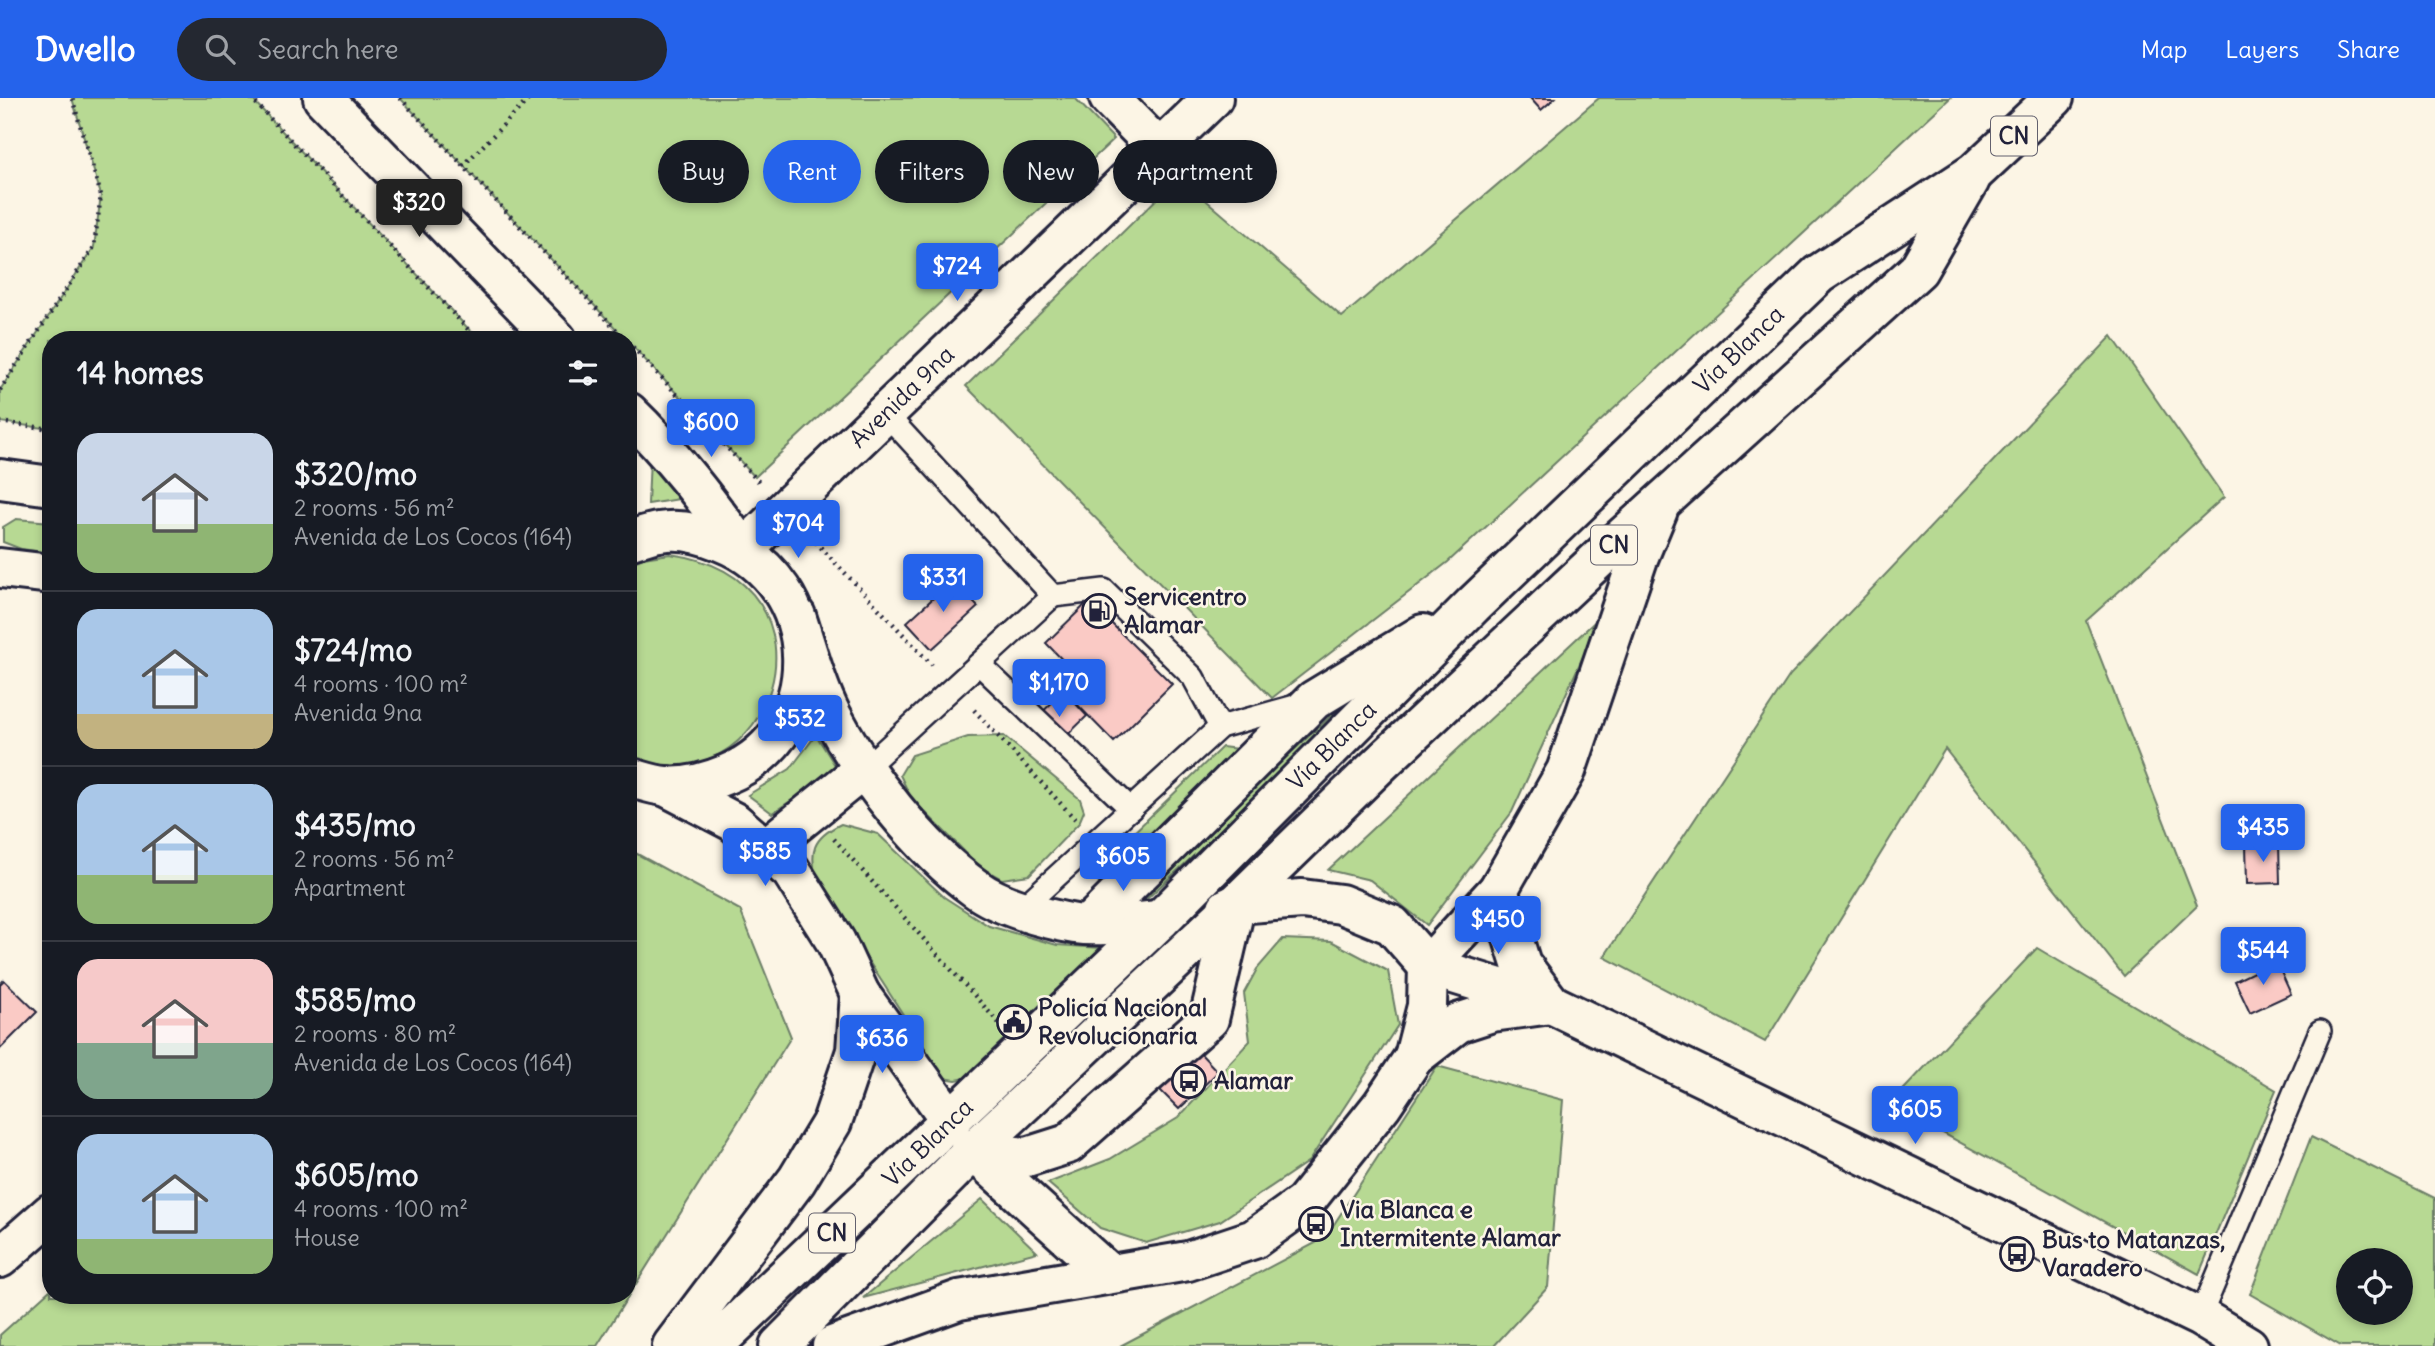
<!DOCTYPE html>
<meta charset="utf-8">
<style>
:root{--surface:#171b24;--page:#242831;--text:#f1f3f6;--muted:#9ea1a6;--line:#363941;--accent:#2563eb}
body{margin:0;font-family:Delius,sans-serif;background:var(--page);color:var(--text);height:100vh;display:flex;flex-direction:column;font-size:26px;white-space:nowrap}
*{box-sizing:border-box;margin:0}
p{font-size:23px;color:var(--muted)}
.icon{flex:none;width:38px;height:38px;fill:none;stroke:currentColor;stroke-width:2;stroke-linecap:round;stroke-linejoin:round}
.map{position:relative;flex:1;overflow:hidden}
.panel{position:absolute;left:42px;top:233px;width:595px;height:973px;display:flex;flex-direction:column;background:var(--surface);border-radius:28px;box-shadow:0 4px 10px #0003}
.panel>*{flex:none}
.guide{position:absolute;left:658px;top:42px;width:665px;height:63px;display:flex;gap:14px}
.buttons{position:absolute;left:2336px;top:1150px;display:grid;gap:14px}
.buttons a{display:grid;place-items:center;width:77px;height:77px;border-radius:50%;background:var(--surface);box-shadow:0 4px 10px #0003;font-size:35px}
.price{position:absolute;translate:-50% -60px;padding:0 16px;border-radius:7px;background:var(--accent);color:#fff;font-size:23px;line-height:46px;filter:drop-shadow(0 2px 4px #0008)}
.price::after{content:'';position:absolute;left:50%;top:42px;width:21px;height:16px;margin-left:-10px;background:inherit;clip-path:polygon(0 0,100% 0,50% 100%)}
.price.active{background:#222;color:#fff}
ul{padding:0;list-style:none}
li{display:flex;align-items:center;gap:21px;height:175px;padding:0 35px}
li+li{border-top:2px solid var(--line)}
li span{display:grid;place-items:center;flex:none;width:196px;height:140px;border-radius:21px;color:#555}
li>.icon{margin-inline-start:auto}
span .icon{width:84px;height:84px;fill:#fffc;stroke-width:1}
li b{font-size:30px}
h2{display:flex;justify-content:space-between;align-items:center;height:84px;padding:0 35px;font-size:30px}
.chip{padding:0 24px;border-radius:32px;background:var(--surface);box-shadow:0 4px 10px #0003;font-size:24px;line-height:63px}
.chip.active{background:var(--accent);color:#fff}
header{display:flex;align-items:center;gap:42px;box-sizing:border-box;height:98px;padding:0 35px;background:var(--accent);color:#fff}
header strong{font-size:33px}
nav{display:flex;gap:38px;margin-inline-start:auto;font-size:24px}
.search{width:490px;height:63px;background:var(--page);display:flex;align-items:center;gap:18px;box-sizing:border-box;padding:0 24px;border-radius:38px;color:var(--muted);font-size:26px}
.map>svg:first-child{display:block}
</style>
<header>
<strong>Dwello</strong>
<div class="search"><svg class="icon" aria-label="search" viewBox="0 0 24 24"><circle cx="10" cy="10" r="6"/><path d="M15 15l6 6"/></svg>Search here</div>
<nav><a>Map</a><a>Layers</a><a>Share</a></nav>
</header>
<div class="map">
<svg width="2435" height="1248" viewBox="0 0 2435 1248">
<rect width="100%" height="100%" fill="#fcf5e5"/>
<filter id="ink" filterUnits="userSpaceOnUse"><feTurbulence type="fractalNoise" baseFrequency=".0143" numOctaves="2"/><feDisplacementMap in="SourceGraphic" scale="14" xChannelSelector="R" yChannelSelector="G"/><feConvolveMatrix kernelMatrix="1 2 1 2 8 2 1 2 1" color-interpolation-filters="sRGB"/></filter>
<g filter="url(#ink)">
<g fill="#b7d993" stroke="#6c7e67" stroke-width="2" fill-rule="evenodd">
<path d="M 72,0 L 251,0 L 478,241 L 51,242 L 51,331 L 0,324 L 0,292 L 94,149 L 101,97 Z"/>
<path d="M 400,0 L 1075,0 L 1114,41 L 755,379 Z"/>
<path d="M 1599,0 L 1950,0 L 1448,464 L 1272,600 L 966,288 L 1179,79 L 1342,219 Z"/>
<path d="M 2112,238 L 2224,399 L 2086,523 L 2197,808 L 2124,878 L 1945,651 L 1765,944 L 1604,859 L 1790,577 Z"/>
<path d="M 650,359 L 685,400 L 648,406 Z"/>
<path d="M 16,421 L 51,424 L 51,455 L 21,451 L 3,444 L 3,429 Z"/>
<path d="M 670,456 C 852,481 772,718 628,658 L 628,466 L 643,460 Z"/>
<path d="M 1602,517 L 1512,714 L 1427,827 L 1370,782 L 1328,772 Z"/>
<path d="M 1391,576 L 1138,809 L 1131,804 L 1339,610 Z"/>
<path d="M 816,637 L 838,672 L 772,715 L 748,697 L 790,671 Z"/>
<path d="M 1004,638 L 1080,701 L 1084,713 L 1079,725 L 1029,777 L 1002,781 L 979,768 L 911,700 L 900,677 L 912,657 L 968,639 Z"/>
<path d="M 1222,649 L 1238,651 L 1102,791 L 1093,774 Z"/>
<path d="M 841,726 L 878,736 L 944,799 L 989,828 L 1057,847 L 1102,850 L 966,980 L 956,982 L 944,980 L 817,783 C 809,754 812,740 841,726 Z"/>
<path d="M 628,751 L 740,812 L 791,939 L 597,1248 L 0,1248 L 0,1237 L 51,1191 L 51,1197 L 628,1197 Z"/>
<path d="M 1283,841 L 1331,843 L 1388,873 L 1398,927 L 1309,1063 L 1220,1123 L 1146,1145 L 1100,1130 L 1048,1085 L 1110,1061 L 1178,1020 L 1250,943 L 1244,895 L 1257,871 Z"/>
<path d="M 2037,850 L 2276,992 L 2199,1176 L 1890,1006 Z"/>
<path d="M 1437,968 L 1563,1002 L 1548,1189 L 1494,1248 L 1120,1248 L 1325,1140 Z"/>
<path d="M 2311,1039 L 2435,1100 L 2435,1248 L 2341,1248 L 2250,1196 ZM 2348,1162 L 2401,1162 L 2401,1214 L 2348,1214 Z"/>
<path d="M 982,1101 L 1037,1154 L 863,1200 Z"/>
</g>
<g fill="#facac5" stroke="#22223b" stroke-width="2">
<path d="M 1530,0 L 1555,0 L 1541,12 Z"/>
<path d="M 953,482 L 978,509 L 932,551 L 907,524 Z"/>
<path d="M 1089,503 L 1172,586 L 1114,644 L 1064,593 L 1079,579 L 1046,545 Z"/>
<path d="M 1064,593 L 1087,618 L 1055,649 L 1031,625 Z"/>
<path d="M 2246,746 L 2279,746 L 2280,785 L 2247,786 Z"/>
<path d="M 2276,863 L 2291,896 L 2250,915 L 2235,883 Z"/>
<path d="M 4,882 L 37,914 L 0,951 L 0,886 Z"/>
<path d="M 1200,955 L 1218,974 L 1179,1011 L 1160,992 Z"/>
</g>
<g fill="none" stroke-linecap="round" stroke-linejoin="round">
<g stroke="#22223b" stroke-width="26">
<g id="lane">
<path d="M 885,315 L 1053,498 L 1104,492 L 1193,579 L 1220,629"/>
<path d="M 979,566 L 1131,711"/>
<path d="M 865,670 L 1053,498"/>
<path d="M 1021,811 L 1220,629 L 1302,606"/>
<path d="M 2200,1219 L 2320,933"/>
</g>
</g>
<g stroke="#22223b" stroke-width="44">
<g id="street">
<path d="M 1109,0 L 1159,51"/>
<path d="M 1428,868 L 1551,906 L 2200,1219 L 2248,1248"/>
<path d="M 0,1160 L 51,1115"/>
</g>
</g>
<g stroke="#22223b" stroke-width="44">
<g id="secondary">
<path d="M 323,0 L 557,242"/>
<path d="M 628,314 C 671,355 708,404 743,452"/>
<path d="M 0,381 L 51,388"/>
<path d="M 628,443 C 638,440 649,435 659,434 C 680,430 703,436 722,444 C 825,485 831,632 727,676 C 708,684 686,690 665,688 C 653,687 640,682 628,679"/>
<path d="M 743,452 L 1213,0"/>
<path d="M 0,470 L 51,476"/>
<path d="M 796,518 C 807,551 816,587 832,618 C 863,677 921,751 975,790 C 999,808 1045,821 1075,826 C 1102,830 1133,824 1160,822"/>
<path d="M 665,688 L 734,724 L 791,773 L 836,844 L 860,896 L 951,1023"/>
<path d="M 766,750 L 865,670"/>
</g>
</g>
<g stroke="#22223b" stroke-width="44">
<g id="highway">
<path d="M 1227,810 L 1236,806 L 1302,801 L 1341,806 L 1392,827 L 1428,868"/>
<path d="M 1089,826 L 1314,602 L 1423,536"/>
<path d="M 1414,959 L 1427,908 L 1428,868 L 1498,792 L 1566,673 L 1639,458 L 1658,412"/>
<path d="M 970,1050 L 1108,1175"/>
<path d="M 972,1054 L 1027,1059 L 1068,1046 L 1209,921 L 1236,806"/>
<path d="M 672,1248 L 797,1082 L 832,1024 L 856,953 L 860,896"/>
<path d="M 713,1248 L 1160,822 L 1473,507 L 1819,176 L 1974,75 L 2054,0"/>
<path d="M 779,1248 L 972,1054 L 1236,806 L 1381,665 L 1605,455 L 1918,172 L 1970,82"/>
<path d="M 832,1248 L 959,1202 L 1188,1163 L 1254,1141 L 1304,1105 L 1382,1007 L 1414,959 L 1458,925 L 1492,914 L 1551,906 L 1521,866 L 1498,792"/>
</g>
</g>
<g stroke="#22223b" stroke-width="4.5" stroke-dasharray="2 5" stroke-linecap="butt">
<path d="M 251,0 L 478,242"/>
<path d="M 400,0 L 626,242"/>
<path d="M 463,68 L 530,0"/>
<path d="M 628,244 L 759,384"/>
<path d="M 0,292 L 94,149 L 101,97 L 72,0"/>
<path d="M 0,324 L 51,331"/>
<path d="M 811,439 L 932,567"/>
<path d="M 974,612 L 1075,721"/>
<path d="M 834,741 L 999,925"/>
</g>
<use href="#lane" stroke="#fcf5e5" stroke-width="21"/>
<use href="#street" stroke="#fcf5e5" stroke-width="38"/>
<use href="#secondary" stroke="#fcf5e5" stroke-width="38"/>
<use href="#highway" stroke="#fcf5e5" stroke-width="38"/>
</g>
</g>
<defs>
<g id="fuel-ring" transform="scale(1.75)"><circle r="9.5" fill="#fcf5e5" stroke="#22223b" stroke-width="1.5"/><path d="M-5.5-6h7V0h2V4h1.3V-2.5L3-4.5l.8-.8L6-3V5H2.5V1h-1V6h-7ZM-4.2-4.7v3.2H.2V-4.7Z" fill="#22223b"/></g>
<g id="civic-ring" transform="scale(1.75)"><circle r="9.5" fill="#fcf5e5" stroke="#22223b" stroke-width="1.5"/><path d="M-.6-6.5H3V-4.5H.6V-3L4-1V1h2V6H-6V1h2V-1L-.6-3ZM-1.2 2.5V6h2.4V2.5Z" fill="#22223b"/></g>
<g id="bus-ring" transform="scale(1.75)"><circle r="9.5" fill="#fcf5e5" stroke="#22223b" stroke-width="1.5"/><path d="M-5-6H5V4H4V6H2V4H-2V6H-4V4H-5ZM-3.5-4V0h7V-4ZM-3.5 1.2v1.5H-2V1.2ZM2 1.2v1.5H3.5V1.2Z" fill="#22223b"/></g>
</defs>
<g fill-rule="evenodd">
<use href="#fuel-ring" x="1099" y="513"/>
<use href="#civic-ring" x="1014" y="924"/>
<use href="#bus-ring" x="1189" y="983"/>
<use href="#bus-ring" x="1316" y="1126"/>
<use href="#bus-ring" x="2017" y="1156"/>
</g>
<g text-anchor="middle" stroke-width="5" stroke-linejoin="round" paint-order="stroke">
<g fill="#fcf5e5" stroke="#63616e" stroke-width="2">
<rect x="1991" y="18.5" width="46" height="39" rx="5"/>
<rect x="1591" y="427.5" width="46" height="39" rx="5"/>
<rect x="809" y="1115.5" width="46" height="39" rx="5"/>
</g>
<g font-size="23" font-weight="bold" fill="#22223b">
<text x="2014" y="46">CN</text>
<text x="1614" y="455">CN</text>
<text x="832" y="1143">CN</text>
</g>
<g font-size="24" fill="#22223b" stroke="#fcf5e5">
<text transform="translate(1739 252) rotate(-44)" y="8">Vía Blanca</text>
<text transform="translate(902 299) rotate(-44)" y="8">Avenida 9na</text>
<text transform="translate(1332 648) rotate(-45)" y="8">Vía Blanca</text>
<text transform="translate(928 1045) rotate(-44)" y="8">Vía Blanca</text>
</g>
<g font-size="24" font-weight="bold" fill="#22223b" stroke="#fcf5e5" text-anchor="start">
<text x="1124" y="507">Servicentro<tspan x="1124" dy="28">Alamar</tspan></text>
<text x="1038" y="918">Policía Nacional<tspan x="1038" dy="28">Revolucionaria</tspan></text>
<text x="1214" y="991">Alamar</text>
<text x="1340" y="1120">Via Blanca e<tspan x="1340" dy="28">Intermitente Alamar</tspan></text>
<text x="2042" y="1150">Bus to Matanzas,<tspan x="2042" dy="28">Varadero</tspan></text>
</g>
</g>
</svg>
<div class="buttons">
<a><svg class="icon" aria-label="locate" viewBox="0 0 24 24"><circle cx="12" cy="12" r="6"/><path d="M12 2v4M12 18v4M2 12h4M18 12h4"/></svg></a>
</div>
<b class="price active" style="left:419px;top:141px">$320</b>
<b class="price" style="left:957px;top:205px">$724</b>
<b class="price" style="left:711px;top:361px">$600</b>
<b class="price" style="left:798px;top:462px">$704</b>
<b class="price" style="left:943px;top:516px">$331</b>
<b class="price" style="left:1059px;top:621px">$1,170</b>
<b class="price" style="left:800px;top:657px">$532</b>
<b class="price" style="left:2263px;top:766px">$435</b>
<b class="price" style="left:765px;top:790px">$585</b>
<b class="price" style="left:1123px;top:795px">$605</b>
<b class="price" style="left:1498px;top:858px">$450</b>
<b class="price" style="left:2263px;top:889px">$544</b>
<b class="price" style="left:882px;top:977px">$636</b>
<b class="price" style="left:1915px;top:1048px">$605</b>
<div class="guide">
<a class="chip">Buy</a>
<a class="chip active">Rent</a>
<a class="chip">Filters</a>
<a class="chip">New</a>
<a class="chip">Apartment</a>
</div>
<section class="panel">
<h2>14 homes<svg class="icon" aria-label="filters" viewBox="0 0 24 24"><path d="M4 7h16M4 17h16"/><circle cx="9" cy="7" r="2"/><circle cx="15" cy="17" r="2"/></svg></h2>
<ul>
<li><span style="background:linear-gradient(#c9d6e8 65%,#8fb573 0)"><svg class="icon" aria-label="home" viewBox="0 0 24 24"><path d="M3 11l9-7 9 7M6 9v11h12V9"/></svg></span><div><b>$320/mo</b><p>2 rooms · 56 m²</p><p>Avenida de Los Cocos (164)</p></div></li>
<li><span style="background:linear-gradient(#a9c7e8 75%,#c2b280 0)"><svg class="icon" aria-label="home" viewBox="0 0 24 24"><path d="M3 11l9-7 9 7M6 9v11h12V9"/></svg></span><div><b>$724/mo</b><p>4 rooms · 100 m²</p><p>Avenida 9na</p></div></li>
<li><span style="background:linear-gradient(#a9c7e8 65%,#8fb573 0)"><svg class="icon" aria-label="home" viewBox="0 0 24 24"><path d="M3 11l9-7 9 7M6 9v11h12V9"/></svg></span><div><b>$435/mo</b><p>2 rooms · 56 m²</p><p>Apartment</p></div></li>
<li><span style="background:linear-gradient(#f6c9c9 60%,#7fa58c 0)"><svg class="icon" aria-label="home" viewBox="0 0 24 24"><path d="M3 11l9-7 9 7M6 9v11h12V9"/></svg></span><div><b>$585/mo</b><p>2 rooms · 80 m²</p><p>Avenida de Los Cocos (164)</p></div></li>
<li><span style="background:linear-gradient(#a9c7e8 75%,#8fb573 0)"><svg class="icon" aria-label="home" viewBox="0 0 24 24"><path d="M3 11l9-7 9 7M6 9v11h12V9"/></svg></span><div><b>$605/mo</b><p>4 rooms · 100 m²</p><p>House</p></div></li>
</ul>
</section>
</div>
